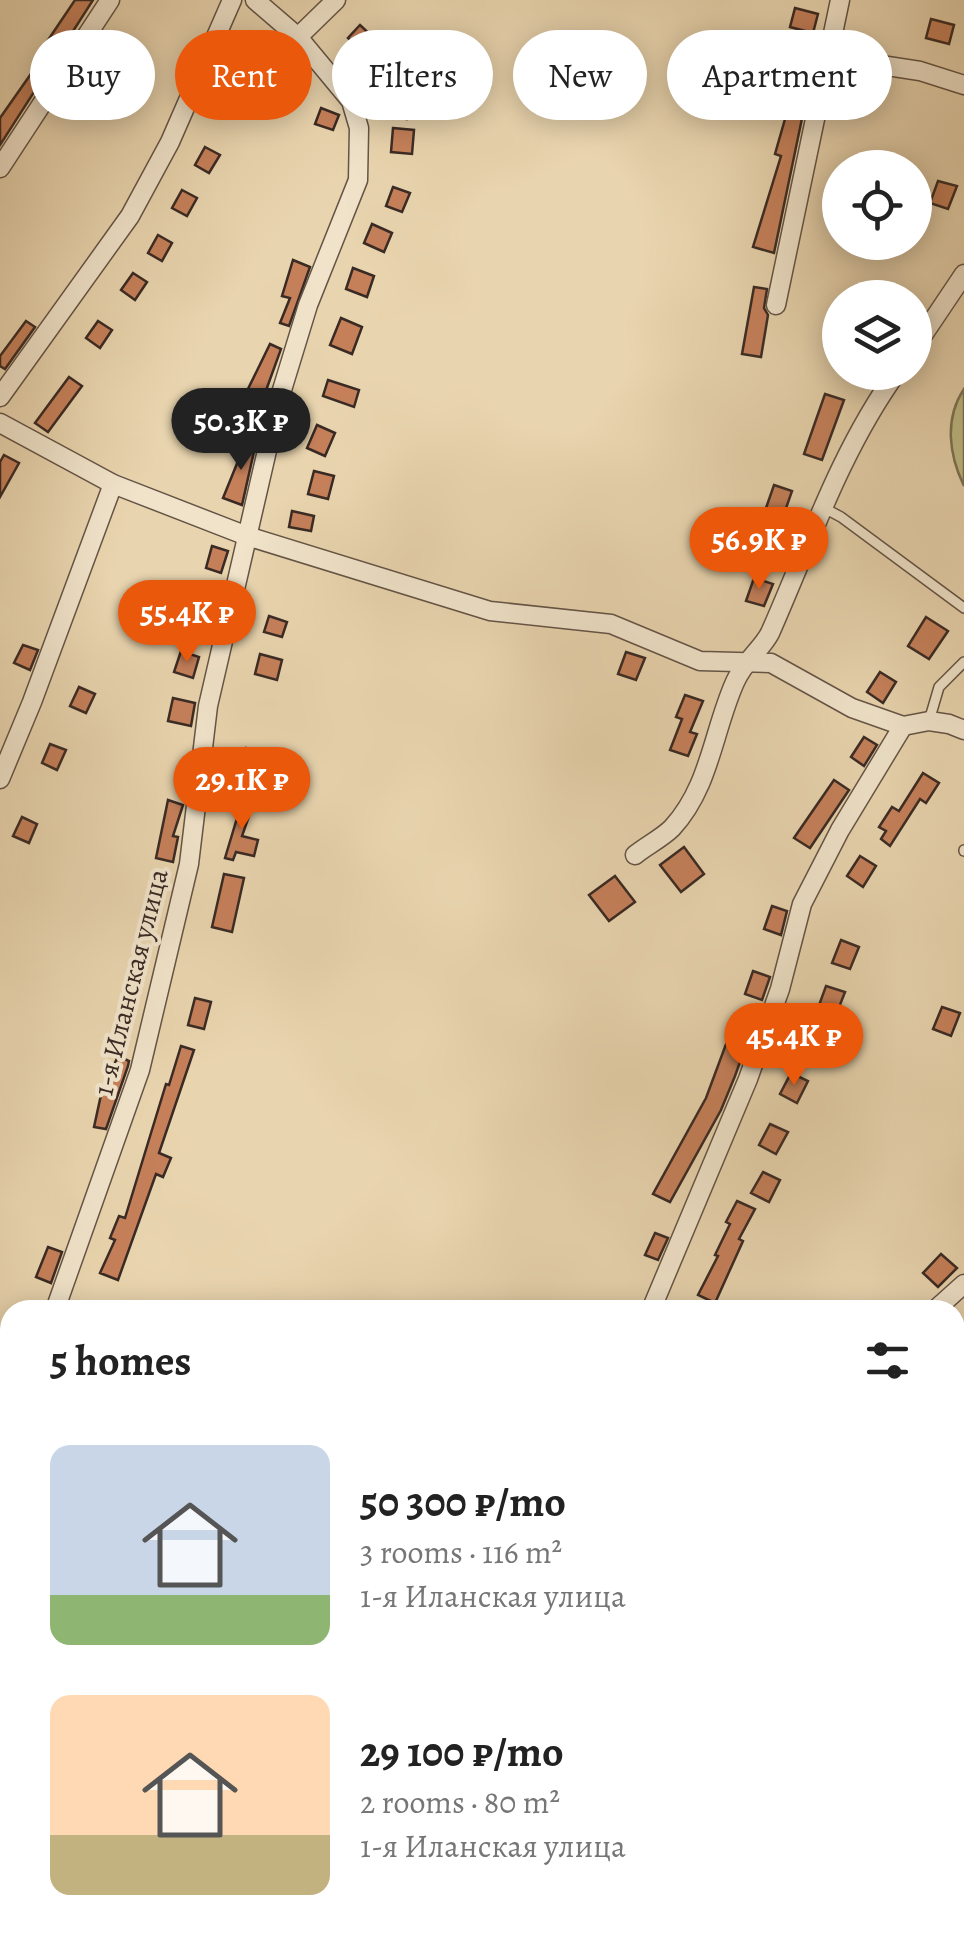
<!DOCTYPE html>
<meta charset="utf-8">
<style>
:root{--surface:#fff;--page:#f2f2f2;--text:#222;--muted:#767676;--accent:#ea580c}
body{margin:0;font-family:Alegreya,serif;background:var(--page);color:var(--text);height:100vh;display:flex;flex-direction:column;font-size:38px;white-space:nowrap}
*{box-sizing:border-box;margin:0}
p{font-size:32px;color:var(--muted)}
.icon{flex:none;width:55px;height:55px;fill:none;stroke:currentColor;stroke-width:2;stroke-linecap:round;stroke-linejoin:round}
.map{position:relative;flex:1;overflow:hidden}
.panel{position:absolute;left:0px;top:1300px;width:965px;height:640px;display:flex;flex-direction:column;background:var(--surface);border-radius:30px 30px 0 0;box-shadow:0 5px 25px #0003}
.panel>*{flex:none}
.hud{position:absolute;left:30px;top:30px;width:905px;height:90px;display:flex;gap:20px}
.fabs{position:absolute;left:822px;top:150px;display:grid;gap:20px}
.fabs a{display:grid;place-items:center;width:110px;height:110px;border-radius:50%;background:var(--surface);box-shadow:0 5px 25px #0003;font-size:50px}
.price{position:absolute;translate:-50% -85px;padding:0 22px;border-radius:35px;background:var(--accent);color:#fff;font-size:32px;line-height:65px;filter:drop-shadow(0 2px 5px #0008)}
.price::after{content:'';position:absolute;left:50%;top:60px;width:30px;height:22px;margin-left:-15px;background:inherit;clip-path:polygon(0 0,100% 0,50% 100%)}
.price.active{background:#222;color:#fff}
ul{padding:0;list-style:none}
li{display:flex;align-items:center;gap:30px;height:250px;padding:0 50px}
li span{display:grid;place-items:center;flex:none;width:280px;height:200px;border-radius:20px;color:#555}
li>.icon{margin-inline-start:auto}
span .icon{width:120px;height:120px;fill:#fffc;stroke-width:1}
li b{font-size:42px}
h2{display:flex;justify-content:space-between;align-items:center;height:120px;padding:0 50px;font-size:42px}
.tag{padding:0 35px;border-radius:45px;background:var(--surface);box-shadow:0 5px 25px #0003;font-size:35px;line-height:90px}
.tag.active{background:var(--accent);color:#fff}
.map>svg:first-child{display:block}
</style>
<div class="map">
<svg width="964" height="1940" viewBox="0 0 964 1940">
<rect width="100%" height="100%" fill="#e8d4ae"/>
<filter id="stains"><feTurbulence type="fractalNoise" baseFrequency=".002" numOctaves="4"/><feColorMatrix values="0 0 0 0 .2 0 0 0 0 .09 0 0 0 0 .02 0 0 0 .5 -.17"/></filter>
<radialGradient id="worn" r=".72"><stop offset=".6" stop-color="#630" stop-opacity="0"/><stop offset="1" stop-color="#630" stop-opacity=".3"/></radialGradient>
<path fill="#bebb85" stroke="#7c7254" stroke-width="2.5" d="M 964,389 L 964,486 C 949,455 944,419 964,389 Z"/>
<g fill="#c5805a" stroke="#392a24" stroke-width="2.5">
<path d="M 75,0 L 93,0 L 0,145 L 0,118 L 40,61 L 36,58 Z"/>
<path d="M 795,8 L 818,14 L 813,33 L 790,27 Z"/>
<path d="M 931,19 L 954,25 L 949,44 L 926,38 Z"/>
<path d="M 360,25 L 378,42 L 366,55 L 348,38 Z"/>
<path d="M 251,40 L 265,49 L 255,67 L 241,58 Z"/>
<path d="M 773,48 L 796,54 L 791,73 L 768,66 Z"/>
<path d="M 401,62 L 425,70 L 417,90 L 394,82 Z"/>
<path d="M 426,99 L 429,115 L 407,119 L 405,103 Z"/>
<path d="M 784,99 L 805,104 L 774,253 L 753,247 L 781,156 L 775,154 L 785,119 L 779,117 Z"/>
<path d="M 321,108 L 339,115 L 333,130 L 315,124 Z"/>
<path d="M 393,128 L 414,130 L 412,154 L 391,152 Z"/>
<path d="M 205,147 L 220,155 L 209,173 L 195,165 Z"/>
<path d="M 938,181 L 957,186 L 948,209 L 930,203 Z"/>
<path d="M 393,187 L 410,193 L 402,212 L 386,206 Z"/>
<path d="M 182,190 L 197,198 L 187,216 L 172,208 Z"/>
<path d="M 372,224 L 392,233 L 384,252 L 364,243 Z"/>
<path d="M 158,235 L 172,243 L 162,261 L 148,253 Z"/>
<path d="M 293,260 L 310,267 L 289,326 L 280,323 L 290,298 L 282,296 Z"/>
<path d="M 353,268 L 374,276 L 367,297 L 346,289 Z"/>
<path d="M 133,273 L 147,282 L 135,300 L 121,290 Z"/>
<path d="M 754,287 L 767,289 L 764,308 L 768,315 L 761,357 L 742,354 Z"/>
<path d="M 341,318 L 362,327 L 352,354 L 330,345 Z"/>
<path d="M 26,321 L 35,327 L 5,369 L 0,366 L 0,356 Z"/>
<path d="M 98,321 L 112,330 L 100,348 L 86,338 Z"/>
<path d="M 270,344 L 281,349 L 264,396 L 248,389 Z"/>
<path d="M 69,377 L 82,386 L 48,432 L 35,423 Z"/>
<path d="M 328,380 L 359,390 L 354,407 L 323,396 Z"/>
<path d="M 825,394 L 844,400 L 822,460 L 804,454 Z"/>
<path d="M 317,425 L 335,433 L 325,456 L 307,448 Z"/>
<path d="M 249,434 L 257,438 L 242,505 L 223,498 Z"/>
<path d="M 4,455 L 19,463 L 0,497 L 0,462 Z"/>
<path d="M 314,471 L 334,476 L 328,499 L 308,494 Z"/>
<path d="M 774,485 L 792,491 L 784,514 L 766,508 Z"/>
<path d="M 292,511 L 314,516 L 311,531 L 289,527 Z"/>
<path d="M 771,534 L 790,540 L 781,562 L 763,557 Z"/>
<path d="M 212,546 L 228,551 L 221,573 L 206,568 Z"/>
<path d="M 754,578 L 773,584 L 764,606 L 746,601 Z"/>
<path d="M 269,616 L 287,622 L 282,637 L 264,632 Z"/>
<path d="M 926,617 L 948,631 L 929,659 L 908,646 Z"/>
<path d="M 23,645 L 38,650 L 30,670 L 14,663 Z"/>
<path d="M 181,651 L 199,657 L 193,678 L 174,672 Z"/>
<path d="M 626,652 L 645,658 L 636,680 L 618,674 Z"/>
<path d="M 260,654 L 282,660 L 277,680 L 255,674 Z"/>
<path d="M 880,672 L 896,682 L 883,703 L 867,692 Z"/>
<path d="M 79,687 L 95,694 L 86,713 L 70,706 Z"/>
<path d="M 685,695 L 703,701 L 690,732 L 697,734 L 688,756 L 670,750 L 682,719 L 676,717 Z"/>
<path d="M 173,698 L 195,703 L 191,726 L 168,721 Z"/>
<path d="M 864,737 L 877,745 L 864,766 L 851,757 Z"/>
<path d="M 50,744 L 66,750 L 57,770 L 42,763 Z"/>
<path d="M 246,748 L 267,754 L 262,774 L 241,768 Z"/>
<path d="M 923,773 L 939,783 L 926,803 L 920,799 L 890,846 L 881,839 L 886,831 L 879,827 L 892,807 L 899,811 Z"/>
<path d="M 834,780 L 849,790 L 810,848 L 794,838 Z"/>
<path d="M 244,795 L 255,799 L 242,836 L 258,840 L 254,856 L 236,852 L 233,860 L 225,858 Z"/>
<path d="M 168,800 L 183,805 L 173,836 L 178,837 L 173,862 L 156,858 Z"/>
<path d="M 22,817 L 37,824 L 29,843 L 13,836 Z"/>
<path d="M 684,847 L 704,874 L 681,892 L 660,865 Z"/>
<path d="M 860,856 L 876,866 L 863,887 L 847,876 Z"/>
<path d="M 224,874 L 244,878 L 232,932 L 212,927 Z"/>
<path d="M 615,876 L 635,902 L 609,921 L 589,895 Z"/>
<path d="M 772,906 L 787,911 L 781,935 L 764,929 Z"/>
<path d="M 841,940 L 859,947 L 850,969 L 832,963 Z"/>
<path d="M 753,971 L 770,977 L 762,1000 L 745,994 Z"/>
<path d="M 826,986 L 845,992 L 836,1015 L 818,1008 Z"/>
<path d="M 195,998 L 211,1002 L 204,1029 L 188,1025 Z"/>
<path d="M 942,1007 L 960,1013 L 951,1036 L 933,1029 Z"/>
<path d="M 732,1028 L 750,1034 L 735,1076 L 721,1110 L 670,1202 L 653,1194 L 706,1098 Z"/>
<path d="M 181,1046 L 194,1050 L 159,1153 L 171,1158 L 163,1177 L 156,1174 L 118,1280 L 100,1273 L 115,1240 L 110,1238 L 119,1216 L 125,1218 L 166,1084 L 169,1085 Z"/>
<path d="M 118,1056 L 129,1061 L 128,1066 L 106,1129 L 94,1127 L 101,1095 Z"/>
<path d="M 791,1073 L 808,1081 L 797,1103 L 780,1094 Z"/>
<path d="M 770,1124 L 788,1132 L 776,1154 L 759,1145 Z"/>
<path d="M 763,1172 L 780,1180 L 769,1202 L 751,1193 Z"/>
<path d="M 737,1201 L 755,1209 L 739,1239 L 743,1241 L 715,1303 L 698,1295 L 718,1256 L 715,1255 L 730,1224 L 726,1222 Z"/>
<path d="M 655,1233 L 668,1238 L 658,1260 L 645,1255 Z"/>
<path d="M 48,1247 L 62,1252 L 51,1283 L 36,1277 Z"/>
<path d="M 941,1254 L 957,1268 L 938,1287 L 923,1273 Z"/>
</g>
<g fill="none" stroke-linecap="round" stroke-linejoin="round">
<g stroke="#655446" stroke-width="12">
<g id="lane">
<path d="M 824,508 L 841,517 L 964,608"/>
<path d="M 929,721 L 939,687 L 964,662"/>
<path d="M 964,850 L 964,851"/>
</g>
</g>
<g stroke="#655446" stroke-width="21">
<g id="street">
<path d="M 298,37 L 336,0"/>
<path d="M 829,57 L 920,71 L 964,85"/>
<path d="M 0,168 L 110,0"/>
<path d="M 776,305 L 840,0"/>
<path d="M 915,347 L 964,274"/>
<path d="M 0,397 L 130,216 L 170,142 L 232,0"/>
<path d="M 0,423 L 113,484 L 247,536 L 490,611 L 611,624 L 700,661 L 771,663 L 852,708 L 903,726 L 929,721 L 949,724 L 964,730"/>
<path d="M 0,779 L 32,702 L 113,484"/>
<path d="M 635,855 C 646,846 662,838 672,828 C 710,787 713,731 735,682 C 744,661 762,649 770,633 C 809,545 840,451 897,372"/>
<path d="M 55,1310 L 140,1070 L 189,864 L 208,706 L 278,403 L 308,305 L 358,180 L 359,128 L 351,101 L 298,37 L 255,0"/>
<path d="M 651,1310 L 748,1079 L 780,989 L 802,904 L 840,830 L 903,726"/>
<path d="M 935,1310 L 964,1284"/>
<path d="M 0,1475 L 10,1444"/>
<path d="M 955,1593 L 964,1582"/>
<path d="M 172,1940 L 180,1930"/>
<path d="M 443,1940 L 450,1930"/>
<path d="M 676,1940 L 684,1930"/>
</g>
</g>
<use href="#lane" stroke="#f0e3ca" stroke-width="9"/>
<use href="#street" stroke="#f0e3ca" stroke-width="18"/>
</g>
<g text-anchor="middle" stroke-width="8" stroke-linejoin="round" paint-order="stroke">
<g font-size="28" fill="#392a24" stroke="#f0e3ca">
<text transform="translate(130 982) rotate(-76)" y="10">1-я Иланская улица</text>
</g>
</g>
<rect width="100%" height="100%" filter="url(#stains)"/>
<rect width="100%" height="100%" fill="url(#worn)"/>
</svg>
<div class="fabs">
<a><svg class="icon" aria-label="locate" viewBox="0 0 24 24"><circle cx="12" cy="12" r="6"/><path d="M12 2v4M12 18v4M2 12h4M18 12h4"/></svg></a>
<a><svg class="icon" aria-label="layers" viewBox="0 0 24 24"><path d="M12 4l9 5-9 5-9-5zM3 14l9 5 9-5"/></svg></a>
</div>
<b class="price active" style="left:241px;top:473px">50.3K ₽</b>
<b class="price" style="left:759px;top:592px">56.9K ₽</b>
<b class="price" style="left:187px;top:665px">55.4K ₽</b>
<b class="price" style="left:242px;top:832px">29.1K ₽</b>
<b class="price" style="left:794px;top:1088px">45.4K ₽</b>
<div class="hud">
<a class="tag">Buy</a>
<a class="tag active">Rent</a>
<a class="tag">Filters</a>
<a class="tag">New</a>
<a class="tag">Apartment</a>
</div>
<section class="panel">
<h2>5 homes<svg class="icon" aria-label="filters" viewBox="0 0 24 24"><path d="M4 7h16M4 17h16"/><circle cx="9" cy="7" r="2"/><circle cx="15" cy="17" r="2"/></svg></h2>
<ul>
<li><span style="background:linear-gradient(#c9d6e8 75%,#8fb573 0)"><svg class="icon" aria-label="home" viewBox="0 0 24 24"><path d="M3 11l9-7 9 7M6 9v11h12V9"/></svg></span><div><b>50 300 ₽/mo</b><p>3 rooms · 116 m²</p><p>1-я Иланская улица</p></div></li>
<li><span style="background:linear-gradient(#ffd9b3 70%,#c2b280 0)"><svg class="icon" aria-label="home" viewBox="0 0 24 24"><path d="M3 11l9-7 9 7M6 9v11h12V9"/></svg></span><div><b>29 100 ₽/mo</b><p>2 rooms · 80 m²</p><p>1-я Иланская улица</p></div></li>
</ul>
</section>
</div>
